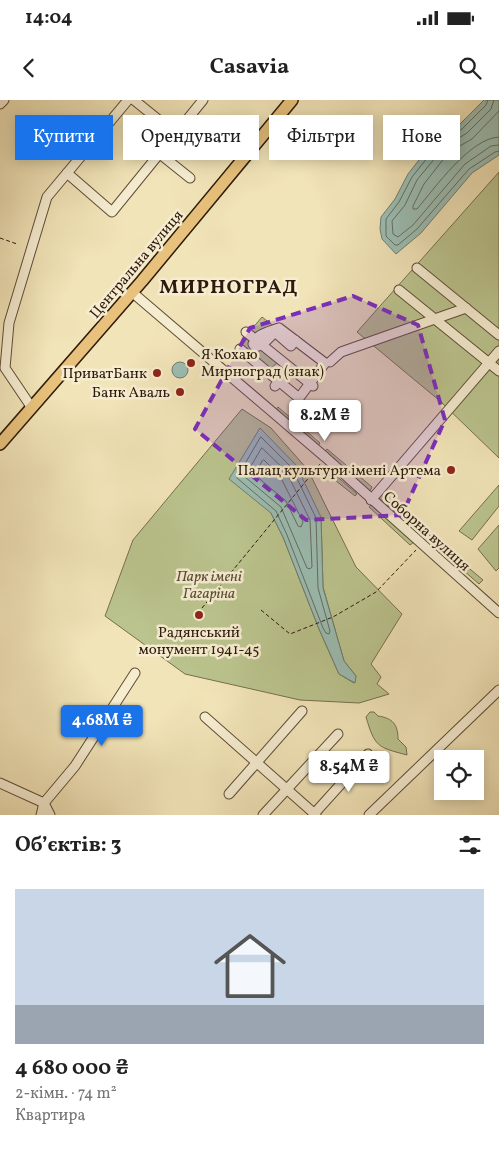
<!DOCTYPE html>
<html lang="uk">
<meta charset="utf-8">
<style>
:root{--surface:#fff;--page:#f2f2f2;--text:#222;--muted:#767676;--line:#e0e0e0;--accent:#1a73e8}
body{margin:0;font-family:Vollkorn,serif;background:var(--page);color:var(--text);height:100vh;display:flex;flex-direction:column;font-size:19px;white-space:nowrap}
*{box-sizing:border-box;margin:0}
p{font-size:16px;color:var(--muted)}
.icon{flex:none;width:28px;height:28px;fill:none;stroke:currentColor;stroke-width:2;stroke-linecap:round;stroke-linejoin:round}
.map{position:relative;height:715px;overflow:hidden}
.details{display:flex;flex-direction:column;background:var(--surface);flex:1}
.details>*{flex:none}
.top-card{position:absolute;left:15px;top:15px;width:470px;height:45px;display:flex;gap:10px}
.fabs{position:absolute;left:434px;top:650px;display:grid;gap:10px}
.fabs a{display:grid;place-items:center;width:50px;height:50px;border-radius:0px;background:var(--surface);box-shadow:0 2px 12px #0003;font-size:25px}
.price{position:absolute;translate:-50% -42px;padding:0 11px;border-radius:5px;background:#fff;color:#222;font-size:16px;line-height:32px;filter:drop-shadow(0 1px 2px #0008)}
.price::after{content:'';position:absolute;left:50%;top:30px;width:15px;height:11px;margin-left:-8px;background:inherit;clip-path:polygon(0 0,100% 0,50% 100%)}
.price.current{background:var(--accent);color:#fff}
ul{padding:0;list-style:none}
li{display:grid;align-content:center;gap:10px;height:265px;padding:0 15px}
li+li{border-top:1px solid var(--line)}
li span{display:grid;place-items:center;height:155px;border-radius:0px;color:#555}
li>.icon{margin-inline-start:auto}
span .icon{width:90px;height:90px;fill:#fffc;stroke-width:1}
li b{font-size:21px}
h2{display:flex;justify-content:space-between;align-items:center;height:60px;padding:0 15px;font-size:21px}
.chip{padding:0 18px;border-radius:0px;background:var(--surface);box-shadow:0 2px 12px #0003;font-size:18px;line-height:45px}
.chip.current{background:var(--accent);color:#fff}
.status{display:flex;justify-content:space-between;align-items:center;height:35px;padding:0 25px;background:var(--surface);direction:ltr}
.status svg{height:14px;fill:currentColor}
header{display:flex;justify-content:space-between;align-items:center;height:65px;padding:0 15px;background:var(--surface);font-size:22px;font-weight:700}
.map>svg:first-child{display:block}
</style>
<div class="status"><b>14:04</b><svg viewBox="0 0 49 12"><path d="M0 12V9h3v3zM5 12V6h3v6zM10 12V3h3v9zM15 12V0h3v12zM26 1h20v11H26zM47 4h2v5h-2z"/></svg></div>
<header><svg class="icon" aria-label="back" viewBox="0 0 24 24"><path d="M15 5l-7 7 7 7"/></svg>Casavia<svg class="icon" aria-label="search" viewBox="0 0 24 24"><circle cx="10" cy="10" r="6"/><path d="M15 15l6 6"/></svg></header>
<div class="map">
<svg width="499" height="715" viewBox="0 0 499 715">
<rect width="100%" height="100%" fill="#f1e4b8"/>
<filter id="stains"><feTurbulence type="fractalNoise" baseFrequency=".004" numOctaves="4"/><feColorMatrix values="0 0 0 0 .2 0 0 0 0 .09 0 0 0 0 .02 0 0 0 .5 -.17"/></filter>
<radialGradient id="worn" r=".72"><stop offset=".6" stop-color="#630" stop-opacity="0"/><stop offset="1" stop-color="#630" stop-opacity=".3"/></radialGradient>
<g fill="#bbc48e" stroke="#746f4d" fill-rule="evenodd">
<path d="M 499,72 L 499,358 L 440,301 L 357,232 Z"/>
<path d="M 262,217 L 275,227 L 256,235 L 251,230 Z"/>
<path d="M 247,239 L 277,263 L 269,270 L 240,247 Z"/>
<path d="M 278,307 L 320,343 L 318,346 L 275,311 Z"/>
<path d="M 242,309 L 271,328 L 308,370 L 356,467 L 402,514 L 371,564 L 381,577 L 377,584 L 389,594 L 359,603 L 300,600 L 185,574 L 105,516 L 133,440 ZM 271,413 L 321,417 L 323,487 L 344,561 L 356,576 L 354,583 L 339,574 L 319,529 L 283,437 Z"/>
<path d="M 327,349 L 372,387 L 370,391 L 324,352 Z"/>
<path d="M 325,366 L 357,394 L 355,396 L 321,369 Z"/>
<path d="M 499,385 L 499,406 L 472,440 L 459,431 Z"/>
<path d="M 381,395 L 410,419 L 407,423 L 379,398 Z"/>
<path d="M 371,405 L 414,442 L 410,445 L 369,407 Z"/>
<path d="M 499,425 L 499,468 L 496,471 L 478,449 Z"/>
<path d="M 426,432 L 483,480 L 479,484 L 423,435 Z"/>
<path d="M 370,612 L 374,612 L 378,616 C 393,618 398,625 398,639 L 406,647 L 407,655 C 377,647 375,647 366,617 Z"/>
</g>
<g fill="#9bbeb4" stroke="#6f7c71">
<path d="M 484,0 L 499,0 L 499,55 L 472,73 L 421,133 L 396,154 L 382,139 L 380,129 L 381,117 L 395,99 L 408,74 L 437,37 L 459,25 Z"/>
<circle cx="180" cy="270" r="8"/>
<path d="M 260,328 L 296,365 L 321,417 L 323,488 L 344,561 L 356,576 L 355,583 L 339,574 L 319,529 L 283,437 L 271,413 L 229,379 Z"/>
</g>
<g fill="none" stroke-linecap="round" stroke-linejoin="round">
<g stroke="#646c60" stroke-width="1">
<path d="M 488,0 L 486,5 L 462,29 L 440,42 L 412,77 L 399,102 L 386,119 L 386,136 L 395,145 L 398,145 L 417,129 L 469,69 L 495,52 L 499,51"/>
<path d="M 494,0 L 491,9 L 467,33 L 444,47 L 417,80 L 405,105 L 392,121 L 393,134 L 398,137 L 413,125 L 465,64 L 491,46 L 499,45"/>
<path d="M 499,11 L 472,39 L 449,52 L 424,84 L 413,106 L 413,109 L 417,109 C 435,88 470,38 499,37"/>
<path d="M 261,337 L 292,368 L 316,418 L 318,488 L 330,531 L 329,534 L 326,533 L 323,528 L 287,435 L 276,411 L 237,378 Z"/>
<path d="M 262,348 L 286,371 L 310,420 L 312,467 L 310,469 L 307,468 L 281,407 L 245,377 Z"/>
<path d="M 264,360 L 280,376 L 303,422 L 301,427 L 298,426 L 286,401 L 255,375 L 262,361 Z"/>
</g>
<g stroke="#5f4c37" stroke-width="11">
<g id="minor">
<path d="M 134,0 L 176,34"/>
<path d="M 0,4 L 4,0"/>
<path d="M 160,54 L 190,78"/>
<path d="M 67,73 L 112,112 L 203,0"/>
<path d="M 417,168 L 499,235"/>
<path d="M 399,190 L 499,271"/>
<path d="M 133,193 L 325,357 L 499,513"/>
<path d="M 246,232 L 313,286"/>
<path d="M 275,232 L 291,246 L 295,240"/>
<path d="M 240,249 L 299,298 L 325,263 L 279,228 C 268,232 258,233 253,244 L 255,247 L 262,245 L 279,228"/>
<path d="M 330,262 L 341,252 L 466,208"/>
<path d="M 275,286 L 290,268"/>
<path d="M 32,308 L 5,268 L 9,223 L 47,97 L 128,0"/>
<path d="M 371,400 L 499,251"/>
<path d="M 205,617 L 316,715"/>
<path d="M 0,683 L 44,703 L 50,715"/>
<path d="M 229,694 L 302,611"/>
<path d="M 41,715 L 44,703 L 75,666 L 135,573"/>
<path d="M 263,715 L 338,634"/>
<path d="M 313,715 L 368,654"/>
<path d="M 369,715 L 499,590"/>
</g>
</g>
<g stroke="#2e1a0c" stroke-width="14">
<path id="major" d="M 0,344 L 142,181 L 292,0"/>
</g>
<g stroke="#2e1a0c" stroke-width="1" stroke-dasharray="4 2.5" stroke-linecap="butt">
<path d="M 0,138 L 17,144"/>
<path d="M 202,508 L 320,364"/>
<path d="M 261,510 L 290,534 L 333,517 L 376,492 L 416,450"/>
</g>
<use href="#minor" stroke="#f6edd1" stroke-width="9"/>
<use href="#major" stroke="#e8c27c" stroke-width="11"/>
</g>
<path fill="#7b2cbf" fill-opacity="0.2" stroke="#7b2cbf" stroke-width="4" stroke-dasharray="10 6" stroke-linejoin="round" d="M 353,196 L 418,225 L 445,320 L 402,415 L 306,420 L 195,329 L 250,228 Z"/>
<g fill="#8f2418" stroke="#f6edd1" stroke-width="2">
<circle cx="191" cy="263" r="5"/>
<circle cx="157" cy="273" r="5"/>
<circle cx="180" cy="292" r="5"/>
<circle cx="451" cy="370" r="5"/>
<circle cx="199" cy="515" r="5"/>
</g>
<g text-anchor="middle" stroke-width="5" stroke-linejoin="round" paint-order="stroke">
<g font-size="15" fill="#2e1a0c" stroke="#f6edd1">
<text transform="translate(136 164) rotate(-50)" y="5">Центральна вулиця</text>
<text transform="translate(427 431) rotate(42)" y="5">Соборна вулиця</text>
</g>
<g font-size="15" fill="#2e1a0c" stroke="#f6edd1" text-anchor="end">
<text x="201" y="259" text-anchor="start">Я Кохаю<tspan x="201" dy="17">Мирноград (знак)</tspan></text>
<text x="147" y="278">ПриватБанк</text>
<text x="170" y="297">Банк Аваль</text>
<text x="441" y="375">Палац культури імені Артема</text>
<text x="199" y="537" text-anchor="middle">Радянський<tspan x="199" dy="17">монумент 1941-45</tspan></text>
</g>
<g font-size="15" font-style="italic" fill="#584d33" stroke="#f6edd1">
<text x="209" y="481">Парк імені<tspan x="209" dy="17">Гагаріна</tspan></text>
</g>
<g font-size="20" font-weight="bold" letter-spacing="1" fill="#2e1a0c" stroke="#f6edd1">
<text x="229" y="193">МИРНОГРАД</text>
</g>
</g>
<rect width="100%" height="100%" filter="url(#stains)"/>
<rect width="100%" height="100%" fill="url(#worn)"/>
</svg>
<div class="fabs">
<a><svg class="icon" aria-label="locate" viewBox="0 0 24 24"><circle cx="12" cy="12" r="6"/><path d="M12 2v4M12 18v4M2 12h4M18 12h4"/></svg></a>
</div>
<b class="price" style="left:325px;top:342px">8.2M ₴</b>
<b class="price current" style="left:102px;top:647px">4.68M ₴</b>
<b class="price" style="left:349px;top:693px">8.54M ₴</b>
<div class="top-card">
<a class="chip current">Купити</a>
<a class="chip">Орендувати</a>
<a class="chip">Фільтри</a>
<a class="chip">Нове</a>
</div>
</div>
<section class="details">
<h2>Об’єктів: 3<svg class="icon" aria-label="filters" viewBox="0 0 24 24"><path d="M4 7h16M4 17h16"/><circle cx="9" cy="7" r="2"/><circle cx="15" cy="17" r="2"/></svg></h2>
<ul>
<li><span style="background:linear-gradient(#c9d6e8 75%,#9aa5b1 0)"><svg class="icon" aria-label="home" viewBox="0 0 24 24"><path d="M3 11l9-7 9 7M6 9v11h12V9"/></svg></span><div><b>4 680 000 ₴</b><p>2-кімн. · 74 m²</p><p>Квартира</p></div></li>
</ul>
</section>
